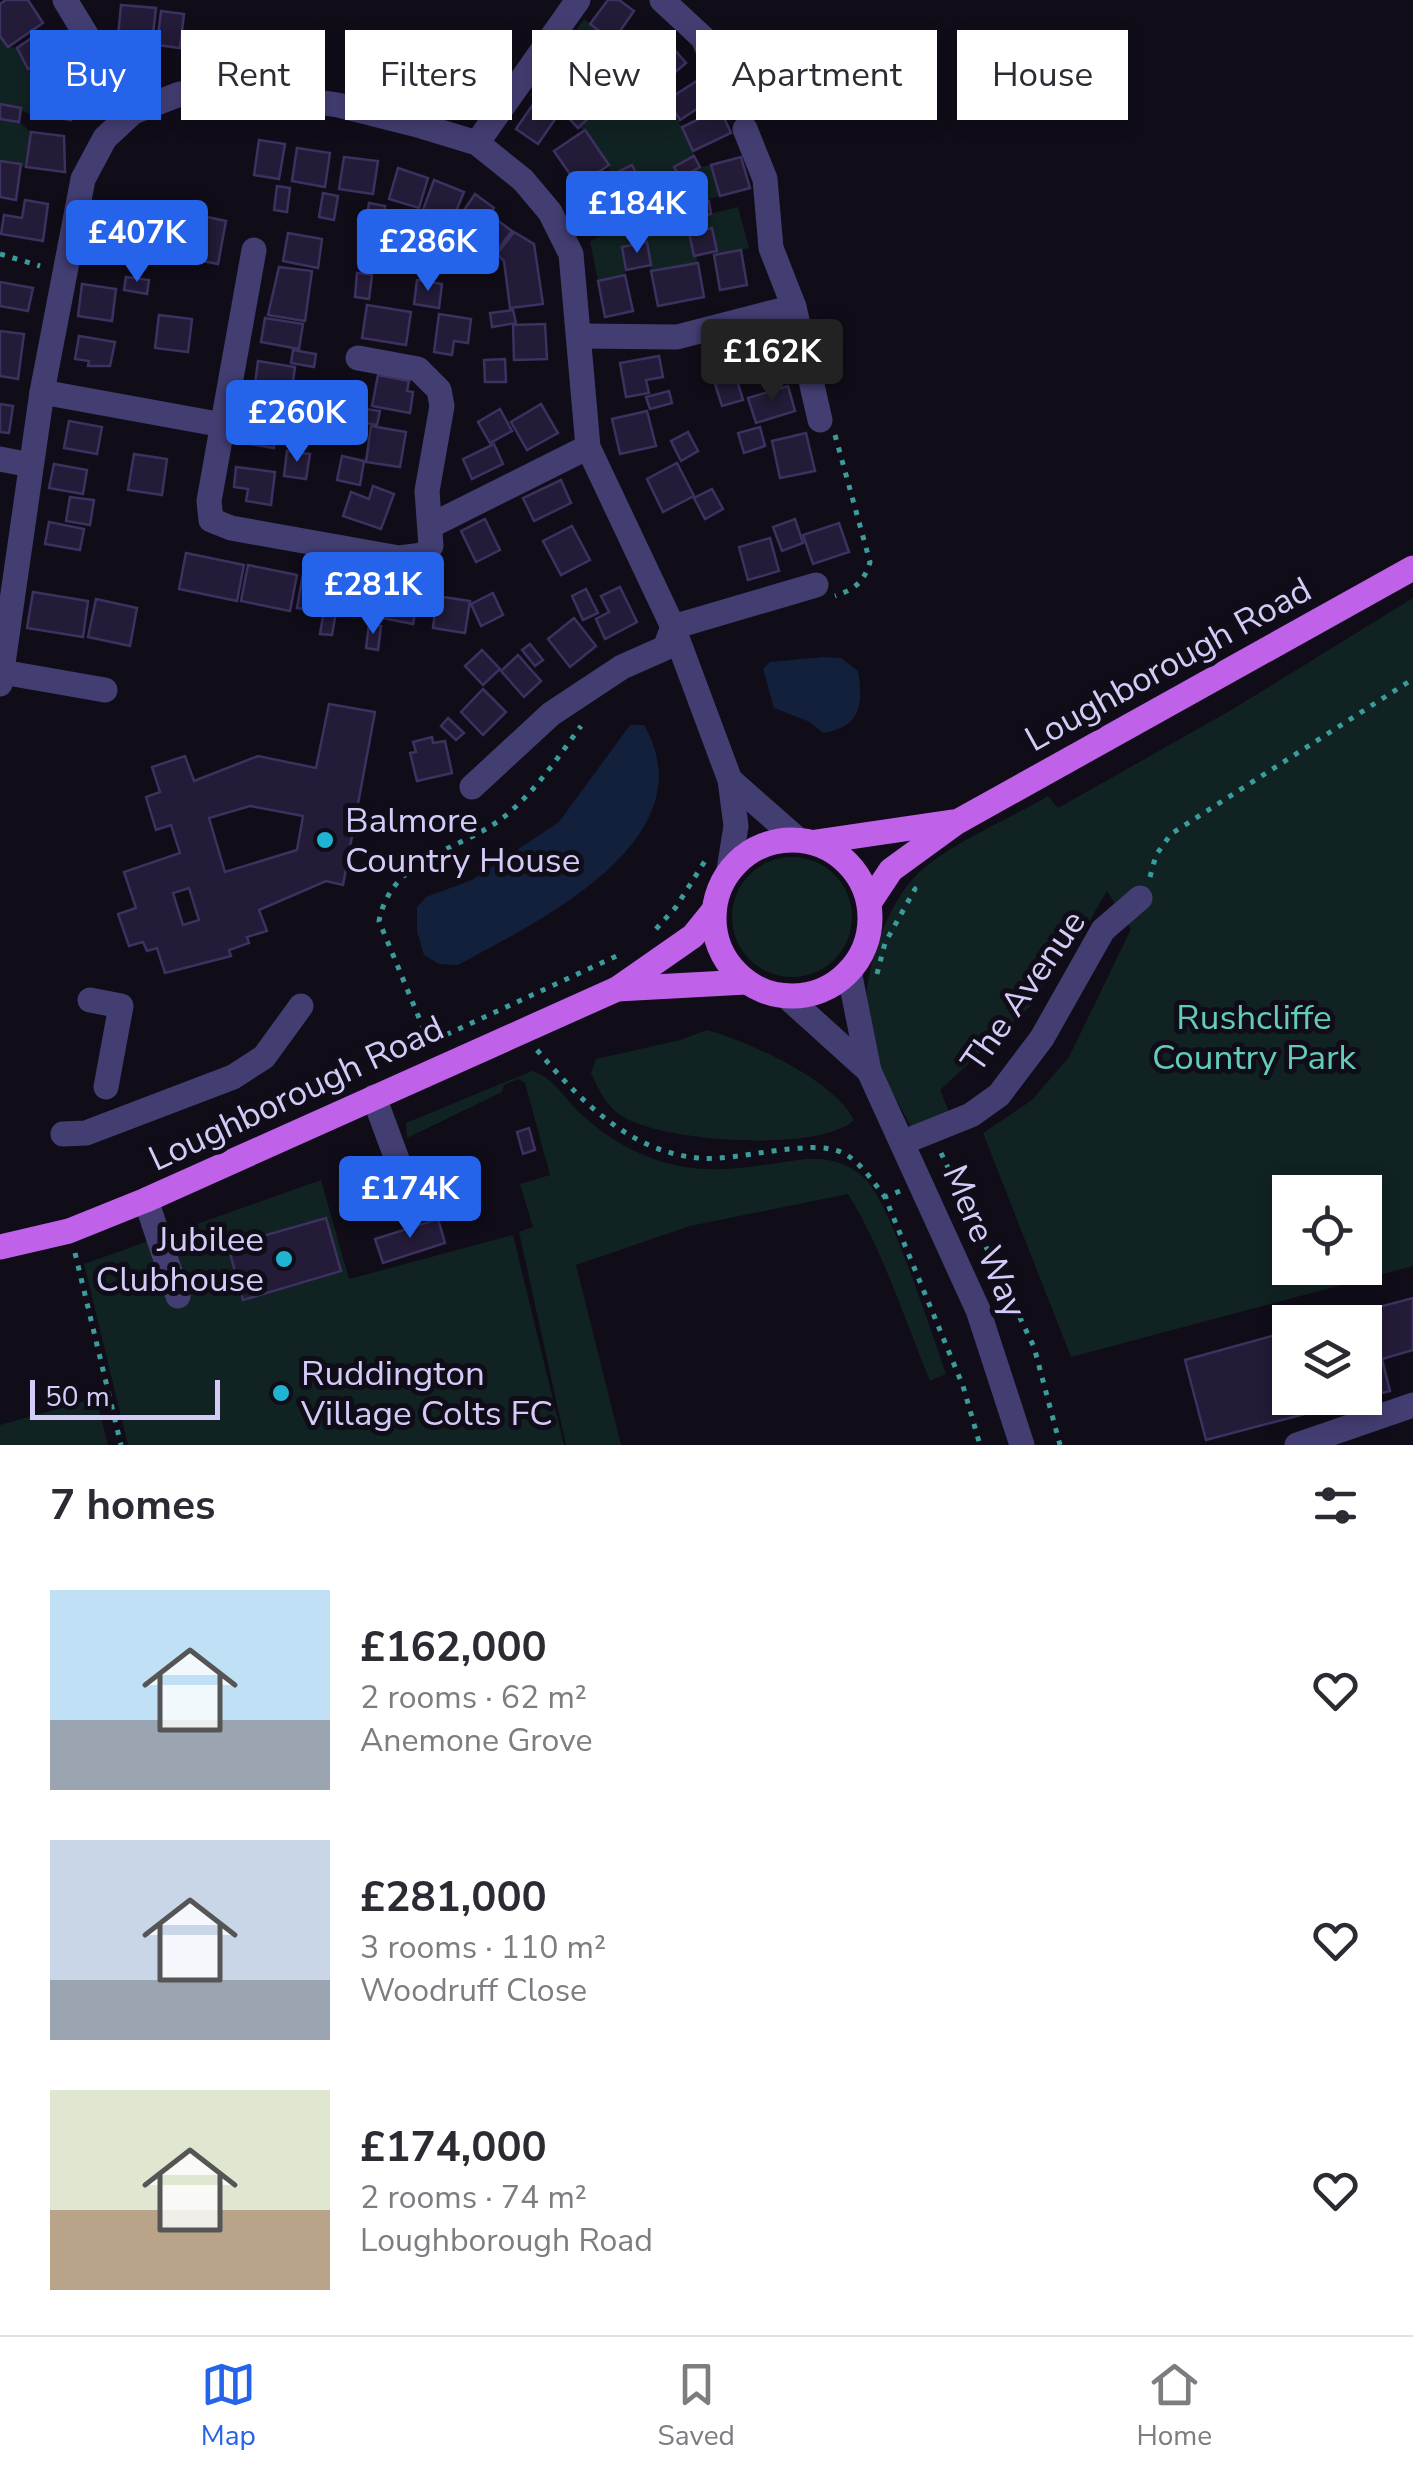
<!DOCTYPE html>
<meta charset="utf-8">
<style>
:root{--surface:#fff;--page:#f2f2f3;--text:#2b2b33;--muted:#7c7c81;--line:#e1e1e2;--accent:#2563eb}
body{margin:0;font-family:"Nunito Sans",sans-serif;background:var(--page);color:var(--text);height:100vh;display:flex;flex-direction:column;font-size:38px;white-space:nowrap}
*{box-sizing:border-box;margin:0}
p{font-size:32px;color:var(--muted)}
.icon{flex:none;width:55px;height:55px;fill:none;stroke:currentColor;stroke-width:2;stroke-linecap:round;stroke-linejoin:round}
.map{position:relative;height:1445px;overflow:hidden}
.panel{display:flex;flex-direction:column;background:var(--surface);flex:1}
.panel>*{flex:none}
.banner{position:absolute;left:30px;top:30px;width:1355px;height:90px;display:flex;gap:20px}
.controls{position:absolute;left:1272px;top:1175px;display:grid;gap:20px}
.controls a{display:grid;place-items:center;width:110px;height:110px;border-radius:0px;background:var(--surface);box-shadow:0 5px 15px #0003;font-size:50px}
.scale{position:absolute;left:30px;bottom:25px;width:190px;box-sizing:border-box;padding-left:10px;border:5px solid #d4ccf8;border-top:0;font-size:28px;line-height:35px;white-space:nowrap;color:#d4ccf8;-webkit-text-stroke:8px #100d19;paint-order:stroke}
.price{position:absolute;translate:-50% -85px;padding:0 22px;border-radius:10px;background:var(--accent);color:#fff;font-size:32px;line-height:65px;filter:drop-shadow(0 2px 5px #0008)}
.price::after{content:'';position:absolute;left:50%;top:60px;width:30px;height:22px;margin-left:-15px;background:inherit;clip-path:polygon(0 0,100% 0,50% 100%)}
.price.on{background:#222;color:#fff}
ul{padding:0;list-style:none}
li{display:flex;align-items:center;gap:30px;height:250px;padding:0 50px}
li span{display:grid;place-items:center;flex:none;width:280px;height:200px;border-radius:0px;color:#555}
li>.icon{margin-inline-start:auto}
span .icon{width:120px;height:120px;fill:#fffc;stroke-width:1}
li b{font-size:42px}
h2{display:flex;justify-content:space-between;align-items:center;height:120px;padding:0 50px;font-size:42px}
.chip{padding:0 35px;border-radius:0px;background:var(--surface);box-shadow:0 5px 15px #0003;font-size:35px;line-height:90px}
.chip.on{background:var(--accent);color:#fff}
.tabs{display:flex;justify-content:space-around;align-items:center;height:140px;border-top:2px solid var(--line);background:var(--surface);font-size:28px;color:var(--muted)}
.tabs a{display:grid;justify-items:center;gap:5px}
.tabs .on{color:var(--accent)}
.map>svg:first-child{display:block}
</style>
<div class="map">
<svg width="1413" height="1445" viewBox="0 0 1413 1445">
<rect width="100%" height="100%" fill="#100d19"/>
<g fill="#122" fill-rule="evenodd">
<path d="M 584,19 L 613,41 L 615,78 L 630,58 L 638,58 L 661,84 L 700,167 L 711,165 L 720,196 L 686,206 L 688,219 L 738,207 L 749,248 L 714,255 L 717,250 L 712,228 L 690,233 L 698,263 L 651,271 L 647,242 L 622,247 L 625,275 L 598,281 L 590,241 L 628,224 L 622,198 L 642,187 L 632,165 L 610,176 L 609,165 L 585,130 L 578,128 L 594,112 L 577,95 L 558,115 L 530,96 Z"/>
<path d="M 0,36 L 8,47 L 17,48 L 28,69 L 38,73 L 32,114 L 0,104 Z"/>
<path d="M 0,119 L 19,122 L 31,132 L 26,167 L 0,161 Z"/>
<path d="M 1413,598 L 1413,1266 L 1071,1357 L 983,1133 L 1032,1100 L 1069,1057 L 1131,929 L 1107,891 L 1072,951 L 1053,960 L 1037,1000 L 940,1090 L 949,1112 L 911,1127 C 895,1095 869,1057 866,1021 C 863,976 882,917 910,882 C 938,848 1010,819 1048,796 L 1058,808 L 1233,709 ZM 1290,1192 L 1365,1192 L 1365,1268 L 1290,1268 Z"/>
<circle cx="792" cy="917" r="60"/>
<path d="M 707,1030 C 749,1042 833,1079 854,1120 C 820,1153 661,1142 622,1116 C 605,1105 599,1090 591,1073 L 596,1059 L 680,1040 Z"/>
<path d="M 532,1071 C 554,1077 565,1100 582,1115 C 603,1134 628,1150 654,1159 C 704,1177 747,1167 798,1160 C 824,1156 850,1162 868,1182 C 892,1210 932,1334 946,1374 L 930,1381 C 904,1318 884,1253 848,1194 L 690,1226 L 576,1265 L 621,1445 L 566,1445 L 519,1232 L 533,1227 L 520,1184 L 550,1175 L 525,1083 L 518,1079 L 504,1085 L 502,1092 L 407,1138 L 406,1123 Z"/>
<path d="M 321,1180 L 349,1279 L 513,1235 L 564,1445 L 128,1445 L 84,1264 Z"/>
<path d="M 96,1398 L 108,1445 L 0,1445 L 0,1425 Z"/>
</g>
<g fill="#13203c">
<path d="M 823,657 L 841,658 L 858,671 C 864,706 860,727 823,733 L 810,722 L 774,708 L 763,669 L 770,662 Z"/>
<path d="M 630,725 L 644,725 C 710,840 537,922 458,965 L 439,964 L 424,955 L 417,931 L 417,907 L 426,897 L 472,880 L 559,822 Z"/>
</g>
<g fill="#231b37" stroke="#3d3160" stroke-width="2.5" fill-rule="evenodd">
<path d="M 6,0 L 28,0 L 43,23 L 8,47 L 0,36 L 0,4 Z"/>
<path d="M 608,0 L 619,0 L 634,11 L 613,41 L 590,24 Z"/>
<path d="M 121,5 L 156,8 L 152,44 L 118,37 Z"/>
<path d="M 161,11 L 184,14 L 180,48 L 157,45 Z"/>
<path d="M 450,32 L 466,36 L 459,59 L 443,54 Z"/>
<path d="M 36,35 L 49,56 L 28,69 L 17,48 Z"/>
<path d="M 663,36 L 686,63 L 661,84 L 638,58 Z"/>
<path d="M 613,46 L 630,58 L 615,78 L 598,65 Z"/>
<path d="M 394,54 L 427,63 L 418,96 L 385,87 Z"/>
<path d="M 451,68 L 477,75 L 469,110 L 442,103 Z"/>
<path d="M 38,73 L 77,79 L 71,120 L 32,114 Z"/>
<path d="M 703,77 L 715,97 L 680,120 L 667,100 Z"/>
<path d="M 578,94 L 595,112 L 578,128 L 561,110 Z"/>
<path d="M 536,100 L 558,115 L 538,144 L 516,129 Z"/>
<path d="M 0,104 L 21,108 L 19,122 L 0,119 Z"/>
<path d="M 720,109 L 731,133 L 693,151 L 682,127 Z"/>
<path d="M 585,130 L 609,165 L 578,186 L 554,151 Z"/>
<path d="M 31,132 L 64,136 L 65,172 L 26,167 Z"/>
<path d="M 259,140 L 285,144 L 279,179 L 254,175 Z"/>
<path d="M 297,148 L 330,153 L 325,187 L 292,181 Z"/>
<path d="M 694,156 L 700,167 L 680,178 L 674,167 Z"/>
<path d="M 344,157 L 378,161 L 373,194 L 339,189 Z"/>
<path d="M 741,157 L 750,188 L 720,196 L 711,165 Z"/>
<path d="M 0,161 L 21,164 L 16,200 L 0,197 Z"/>
<path d="M 632,165 L 643,187 L 622,198 L 610,176 Z"/>
<path d="M 398,168 L 428,178 L 419,208 L 389,199 Z"/>
<path d="M 434,180 L 464,192 L 452,221 L 423,210 Z"/>
<path d="M 277,186 L 290,188 L 287,212 L 274,210 Z"/>
<path d="M 323,193 L 338,196 L 334,220 L 319,217 Z"/>
<path d="M 475,194 L 494,208 L 476,236 L 456,222 Z"/>
<path d="M 25,200 L 48,204 L 43,241 L 1,234 L 4,215 L 22,218 Z"/>
<path d="M 709,201 L 711,214 L 688,219 L 685,206 Z"/>
<path d="M 620,202 L 629,224 L 598,235 L 590,213 Z"/>
<path d="M 369,203 L 385,206 L 381,231 L 365,229 Z"/>
<path d="M 156,206 L 226,221 L 218,264 L 149,251 Z"/>
<path d="M 493,217 L 512,231 L 497,251 L 478,237 Z"/>
<path d="M 712,228 L 717,251 L 694,256 L 689,233 Z"/>
<path d="M 514,232 L 534,244 L 543,304 L 510,308 L 504,261 L 497,254 Z"/>
<path d="M 288,233 L 322,239 L 318,268 L 283,261 Z"/>
<path d="M 647,242 L 651,265 L 626,270 L 622,247 Z"/>
<path d="M 741,250 L 747,285 L 720,290 L 714,255 Z"/>
<path d="M 698,263 L 704,297 L 658,306 L 651,271 Z"/>
<path d="M 279,267 L 312,271 L 305,321 L 268,315 Z"/>
<path d="M 357,273 L 372,275 L 369,299 L 355,297 Z"/>
<path d="M 625,275 L 633,311 L 605,317 L 598,281 Z"/>
<path d="M 126,277 L 149,280 L 147,294 L 124,290 Z"/>
<path d="M 417,280 L 442,284 L 439,308 L 414,304 Z"/>
<path d="M 0,282 L 33,288 L 28,311 L 0,306 Z"/>
<path d="M 82,284 L 116,289 L 112,321 L 78,316 Z"/>
<path d="M 367,305 L 411,312 L 406,345 L 362,338 Z"/>
<path d="M 513,310 L 516,323 L 492,327 L 490,313 Z"/>
<path d="M 439,314 L 471,319 L 468,343 L 454,341 L 452,355 L 434,352 Z"/>
<path d="M 159,315 L 192,319 L 188,352 L 155,348 Z"/>
<path d="M 265,318 L 303,324 L 299,349 L 261,342 Z"/>
<path d="M 545,324 L 547,359 L 514,360 L 513,325 Z"/>
<path d="M 0,331 L 24,334 L 18,379 L 0,376 Z"/>
<path d="M 79,336 L 115,342 L 110,366 L 88,366 L 89,361 L 75,359 Z"/>
<path d="M 766,338 L 775,364 L 742,375 L 734,349 Z"/>
<path d="M 293,350 L 316,354 L 314,367 L 291,363 Z"/>
<path d="M 659,356 L 663,377 L 646,380 L 649,393 L 626,397 L 620,363 Z"/>
<path d="M 505,359 L 506,382 L 485,382 L 484,360 Z"/>
<path d="M 258,361 L 295,367 L 292,389 L 255,384 Z"/>
<path d="M 378,375 L 409,381 L 407,391 L 413,392 L 410,413 L 372,406 Z"/>
<path d="M 736,377 L 743,400 L 722,406 L 715,384 Z"/>
<path d="M 788,386 L 795,411 L 756,423 L 748,398 Z"/>
<path d="M 298,389 L 320,392 L 317,417 L 295,414 Z"/>
<path d="M 669,391 L 672,403 L 650,409 L 646,397 Z"/>
<path d="M 0,404 L 13,406 L 9,433 L 0,432 Z"/>
<path d="M 243,404 L 280,410 L 274,448 L 237,442 Z"/>
<path d="M 541,404 L 558,433 L 527,450 L 511,422 Z"/>
<path d="M 358,408 L 380,411 L 377,425 L 355,421 Z"/>
<path d="M 500,409 L 512,431 L 490,443 L 478,422 Z"/>
<path d="M 647,411 L 656,446 L 620,454 L 612,419 Z"/>
<path d="M 69,421 L 102,427 L 97,454 L 64,448 Z"/>
<path d="M 371,426 L 406,432 L 400,467 L 366,462 Z"/>
<path d="M 760,427 L 765,446 L 744,453 L 738,433 Z"/>
<path d="M 688,432 L 698,451 L 681,461 L 671,441 Z"/>
<path d="M 806,433 L 815,471 L 780,478 L 772,441 Z"/>
<path d="M 494,444 L 503,464 L 472,479 L 463,459 Z"/>
<path d="M 287,451 L 310,454 L 306,479 L 284,476 Z"/>
<path d="M 134,454 L 167,459 L 162,495 L 128,490 Z"/>
<path d="M 342,456 L 364,461 L 360,485 L 337,480 Z"/>
<path d="M 677,463 L 694,496 L 663,512 L 647,479 Z"/>
<path d="M 54,464 L 87,470 L 83,494 L 49,488 Z"/>
<path d="M 236,467 L 275,472 L 271,505 L 246,501 L 248,489 L 234,487 Z"/>
<path d="M 561,480 L 571,503 L 534,521 L 523,498 Z"/>
<path d="M 373,486 L 394,494 L 381,529 L 343,516 L 351,492 L 369,499 Z"/>
<path d="M 712,489 L 723,509 L 705,519 L 694,498 Z"/>
<path d="M 70,497 L 94,500 L 90,525 L 66,521 Z"/>
<path d="M 485,519 L 500,550 L 476,562 L 461,531 Z"/>
<path d="M 795,519 L 803,543 L 782,551 L 773,527 Z"/>
<path d="M 49,522 L 84,529 L 80,550 L 45,544 Z"/>
<path d="M 839,523 L 849,552 L 813,564 L 803,535 Z"/>
<path d="M 572,526 L 590,560 L 561,575 L 543,541 Z"/>
<path d="M 770,538 L 779,571 L 748,580 L 739,547 Z"/>
<path d="M 186,553 L 244,565 L 237,601 L 179,589 Z"/>
<path d="M 248,565 L 297,575 L 290,611 L 241,601 Z"/>
<path d="M 304,568 L 325,572 L 317,611 L 297,608 Z"/>
<path d="M 341,573 L 372,579 L 365,613 L 335,607 Z"/>
<path d="M 389,583 L 420,589 L 413,624 L 382,618 Z"/>
<path d="M 620,587 L 637,622 L 605,639 L 596,619 L 609,612 L 601,596 Z"/>
<path d="M 586,589 L 598,613 L 583,620 L 572,596 Z"/>
<path d="M 33,592 L 88,601 L 83,637 L 27,628 Z"/>
<path d="M 493,593 L 503,615 L 481,626 L 471,604 Z"/>
<path d="M 437,596 L 470,601 L 465,633 L 433,628 Z"/>
<path d="M 96,599 L 137,608 L 130,646 L 88,637 Z"/>
<path d="M 324,610 L 336,612 L 332,635 L 320,634 Z"/>
<path d="M 574,618 L 596,646 L 570,667 L 548,639 Z"/>
<path d="M 369,624 L 381,626 L 378,650 L 366,648 Z"/>
<path d="M 530,644 L 543,660 L 535,666 L 522,650 Z"/>
<path d="M 482,650 L 500,669 L 483,685 L 465,666 Z"/>
<path d="M 518,655 L 541,681 L 524,697 L 501,671 Z"/>
<path d="M 483,689 L 506,712 L 483,735 L 461,712 Z"/>
<path d="M 329,704 L 375,712 L 343,885 L 326,881 L 259,910 L 267,931 L 247,937 L 249,943 L 229,950 L 231,956 L 165,973 L 157,948 L 147,951 L 143,942 L 129,946 L 118,914 L 136,908 L 124,872 L 180,853 L 171,825 L 156,830 L 146,797 L 160,792 L 152,767 L 185,756 L 194,781 L 258,756 L 316,768 ZM 250,806 L 303,816 L 297,850 L 225,872 L 209,818 ZM 189,888 L 199,920 L 183,925 L 173,893 Z"/>
<path d="M 448,718 L 464,733 L 456,740 L 441,726 Z"/>
<path d="M 432,737 L 433,743 L 445,741 L 452,773 L 417,781 L 410,753 L 416,752 L 413,742 Z"/>
<path d="M 529,1128 L 535,1150 L 523,1154 L 517,1132 Z"/>
<path d="M 326,1218 L 341,1271 L 243,1300 L 228,1246 Z"/>
<path d="M 438,1219 L 445,1243 L 383,1263 L 375,1239 Z"/>
<path d="M 1413,1298 L 1413,1350 L 1382,1359 L 1390,1391 L 1365,1397 L 1365,1322 L 1323,1322 Z"/>
<path d="M 1290,1331 L 1290,1398 L 1365,1398 L 1206,1440 L 1185,1360 Z"/>
</g>
<g fill="none" stroke-linecap="round" stroke-linejoin="round">
<g stroke="#3c9c9c" stroke-width="5" stroke-dasharray="5 8" stroke-linecap="butt">
<path d="M 0,254 L 40,266"/>
<path d="M 835,435 L 870,562 C 864,582 855,589 835,596"/>
<path d="M 1150,877 L 1156,855 L 1171,834 L 1413,679"/>
<path d="M 656,929 L 676,907 L 705,861"/>
<path d="M 877,974 L 885,943 L 915,889 L 910,885"/>
<path d="M 429,1042 L 379,921 C 393,852 466,852 511,811 C 539,786 559,756 581,726"/>
<path d="M 537,1050 C 580,1100 628,1151 698,1158 C 738,1162 810,1137 843,1153 C 860,1161 873,1182 885,1197"/>
<path d="M 411,1051 L 623,953"/>
<path d="M 941,1153 L 1034,1347 L 1060,1445"/>
<path d="M 900,1191 L 885,1197 L 963,1386 L 980,1445"/>
<path d="M 75,1253 L 121,1445"/>
</g>
<g stroke="#433e72" stroke-width="25">
<path d="M 65,0 L 133,112"/>
<path d="M 662,0 L 703,38 L 721,80"/>
<path d="M 745,129 L 765,179 L 771,248 L 794,307 L 820,420"/>
<path d="M 477,143 L 578,0"/>
<path d="M 254,250 L 209,501 L 211,520 L 231,528 L 399,558 L 423,555 L 431,546 L 427,491 L 442,406 L 439,390 L 418,369 L 358,358"/>
<path d="M 581,336 L 677,337 L 794,307"/>
<path d="M 42,392 L 223,425"/>
<path d="M 0,459 L 31,465"/>
<path d="M 432,525 L 588,447"/>
<path d="M 2,672 L 105,690"/>
<path d="M 0,684 L 42,392 L 83,179 L 105,138 L 133,112 L 180,94 L 220,88 L 338,105 L 421,126 L 477,143 L 523,180 L 550,212 L 571,254 L 588,447 L 673,627 L 730,780 L 736,826 L 729,870"/>
<path d="M 730,780 L 797,839"/>
<path d="M 472,787 L 551,714 L 622,667 L 665,648 L 673,627 L 816,585"/>
<path d="M 849,971 L 869,1071 L 978,1310 L 1022,1445"/>
<path d="M 786,996 L 869,1071"/>
<path d="M 90,1000 L 121,1006 L 106,1087"/>
<path d="M 374,1097 L 415,1208"/>
<path d="M 63,1134 L 86,1133 L 233,1077 L 264,1057 L 301,1006"/>
<path d="M 904,1142 L 971,1115 L 999,1095 L 1042,1038 L 1103,930 L 1140,898"/>
<path d="M 146,1200 L 178,1296"/>
<path d="M 1297,1445 L 1413,1405"/>
</g>
<g stroke="#bf62e9" stroke-width="25">
<circle cx="792" cy="918" r="78"/>
<path d="M 816,842 L 952,822"/>
<path d="M 869,903 L 891,870 L 957,822 L 1413,568"/>
<path d="M 617,989 L 746,982"/>
<path d="M 0,1247 L 69,1231 L 146,1200 L 617,989 L 693,936 L 714,910"/>
</g>
</g>
<g fill="#1eb4d2" stroke="#100d19" stroke-width="4">
<circle cx="325" cy="840" r="10"/>
<circle cx="284" cy="1259" r="10"/>
<circle cx="281" cy="1393" r="10"/>
</g>
<g text-anchor="middle" stroke-width="10" stroke-linejoin="round" paint-order="stroke">
<g font-size="35" fill="#d4ccf8" stroke="#100d19">
<text transform="translate(1168 664) rotate(-29)" y="12">Loughborough Road</text>
<text transform="translate(1023 991) rotate(-55)" y="12">The Avenue</text>
<text transform="translate(296 1093) rotate(-25)" y="12">Loughborough Road</text>
<text transform="translate(985 1241) rotate(67)" y="12">Mere Way</text>
</g>
<g font-size="35" fill="#d4ccf8" stroke="#100d19" text-anchor="start">
<text x="345" y="832">Balmore<tspan x="345" dy="40">Country House</tspan></text>
<text x="264" y="1251" text-anchor="end">Jubilee<tspan x="264" dy="40">Clubhouse</tspan></text>
<text x="301" y="1385">Ruddington<tspan x="301" dy="40">Village Colts FC</tspan></text>
</g>
<g font-size="35" fill="#63ccb9" stroke="#100d19">
<text x="1254" y="1029">Rushcliffe<tspan x="1254" dy="40">Country Park</tspan></text>
</g>
</g>
</svg>
<div class="controls">
<a><svg class="icon" aria-label="locate" viewBox="0 0 24 24"><circle cx="12" cy="12" r="6"/><path d="M12 2v4M12 18v4M2 12h4M18 12h4"/></svg></a>
<a><svg class="icon" aria-label="layers" viewBox="0 0 24 24"><path d="M12 4l9 5-9 5-9-5zM3 14l9 5 9-5"/></svg></a>
</div>
<div class="scale">50 m</div>
<b class="price" style="left:637px;top:256px">£184K</b>
<b class="price" style="left:137px;top:285px">£407K</b>
<b class="price" style="left:428px;top:294px">£286K</b>
<b class="price on" style="left:772px;top:404px">£162K</b>
<b class="price" style="left:297px;top:465px">£260K</b>
<b class="price" style="left:373px;top:637px">£281K</b>
<b class="price" style="left:410px;top:1241px">£174K</b>
<div class="banner">
<a class="chip on">Buy</a>
<a class="chip">Rent</a>
<a class="chip">Filters</a>
<a class="chip">New</a>
<a class="chip">Apartment</a>
<a class="chip">House</a>
</div>
</div>
<section class="panel">
<h2>7 homes<svg class="icon" aria-label="filters" viewBox="0 0 24 24"><path d="M4 7h16M4 17h16"/><circle cx="9" cy="7" r="2"/><circle cx="15" cy="17" r="2"/></svg></h2>
<ul>
<li><span style="background:linear-gradient(#bfe0f5 65%,#9aa5b1 0)"><svg class="icon" aria-label="home" viewBox="0 0 24 24"><path d="M3 11l9-7 9 7M6 9v11h12V9"/></svg></span><div><b>£162,000</b><p>2 rooms · 62 m²</p><p>Anemone Grove</p></div><svg class="icon" aria-label="heart" viewBox="0 0 24 24"><path d="M12 20l-8-8c-3-5 5-10 8-4 3-6 11-1 8 4z"/></svg></li>
<li><span style="background:linear-gradient(#c9d6e8 70%,#9aa5b1 0)"><svg class="icon" aria-label="home" viewBox="0 0 24 24"><path d="M3 11l9-7 9 7M6 9v11h12V9"/></svg></span><div><b>£281,000</b><p>3 rooms · 110 m²</p><p>Woodruff Close</p></div><svg class="icon" aria-label="heart" viewBox="0 0 24 24"><path d="M12 20l-8-8c-3-5 5-10 8-4 3-6 11-1 8 4z"/></svg></li>
<li><span style="background:linear-gradient(#dfe7d0 60%,#b9a48a 0)"><svg class="icon" aria-label="home" viewBox="0 0 24 24"><path d="M3 11l9-7 9 7M6 9v11h12V9"/></svg></span><div><b>£174,000</b><p>2 rooms · 74 m²</p><p>Loughborough Road</p></div><svg class="icon" aria-label="heart" viewBox="0 0 24 24"><path d="M12 20l-8-8c-3-5 5-10 8-4 3-6 11-1 8 4z"/></svg></li>
</ul>
</section>
<nav class="tabs">
<a class="on"><svg class="icon" aria-label="map" viewBox="0 0 24 24"><path d="M3 6l6-2 6 2 6-2v14l-6 2-6-2-6 2zM9 4v14M15 6v14"/></svg>Map</a>
<a><svg class="icon" aria-label="saved" viewBox="0 0 24 24"><path d="M7 4h10v16l-5-4-5 4z"/></svg>Saved</a>
<a><svg class="icon" aria-label="home" viewBox="0 0 24 24"><path d="M3 11l9-7 9 7M6 9v11h12V9"/></svg>Home</a>
</nav>
